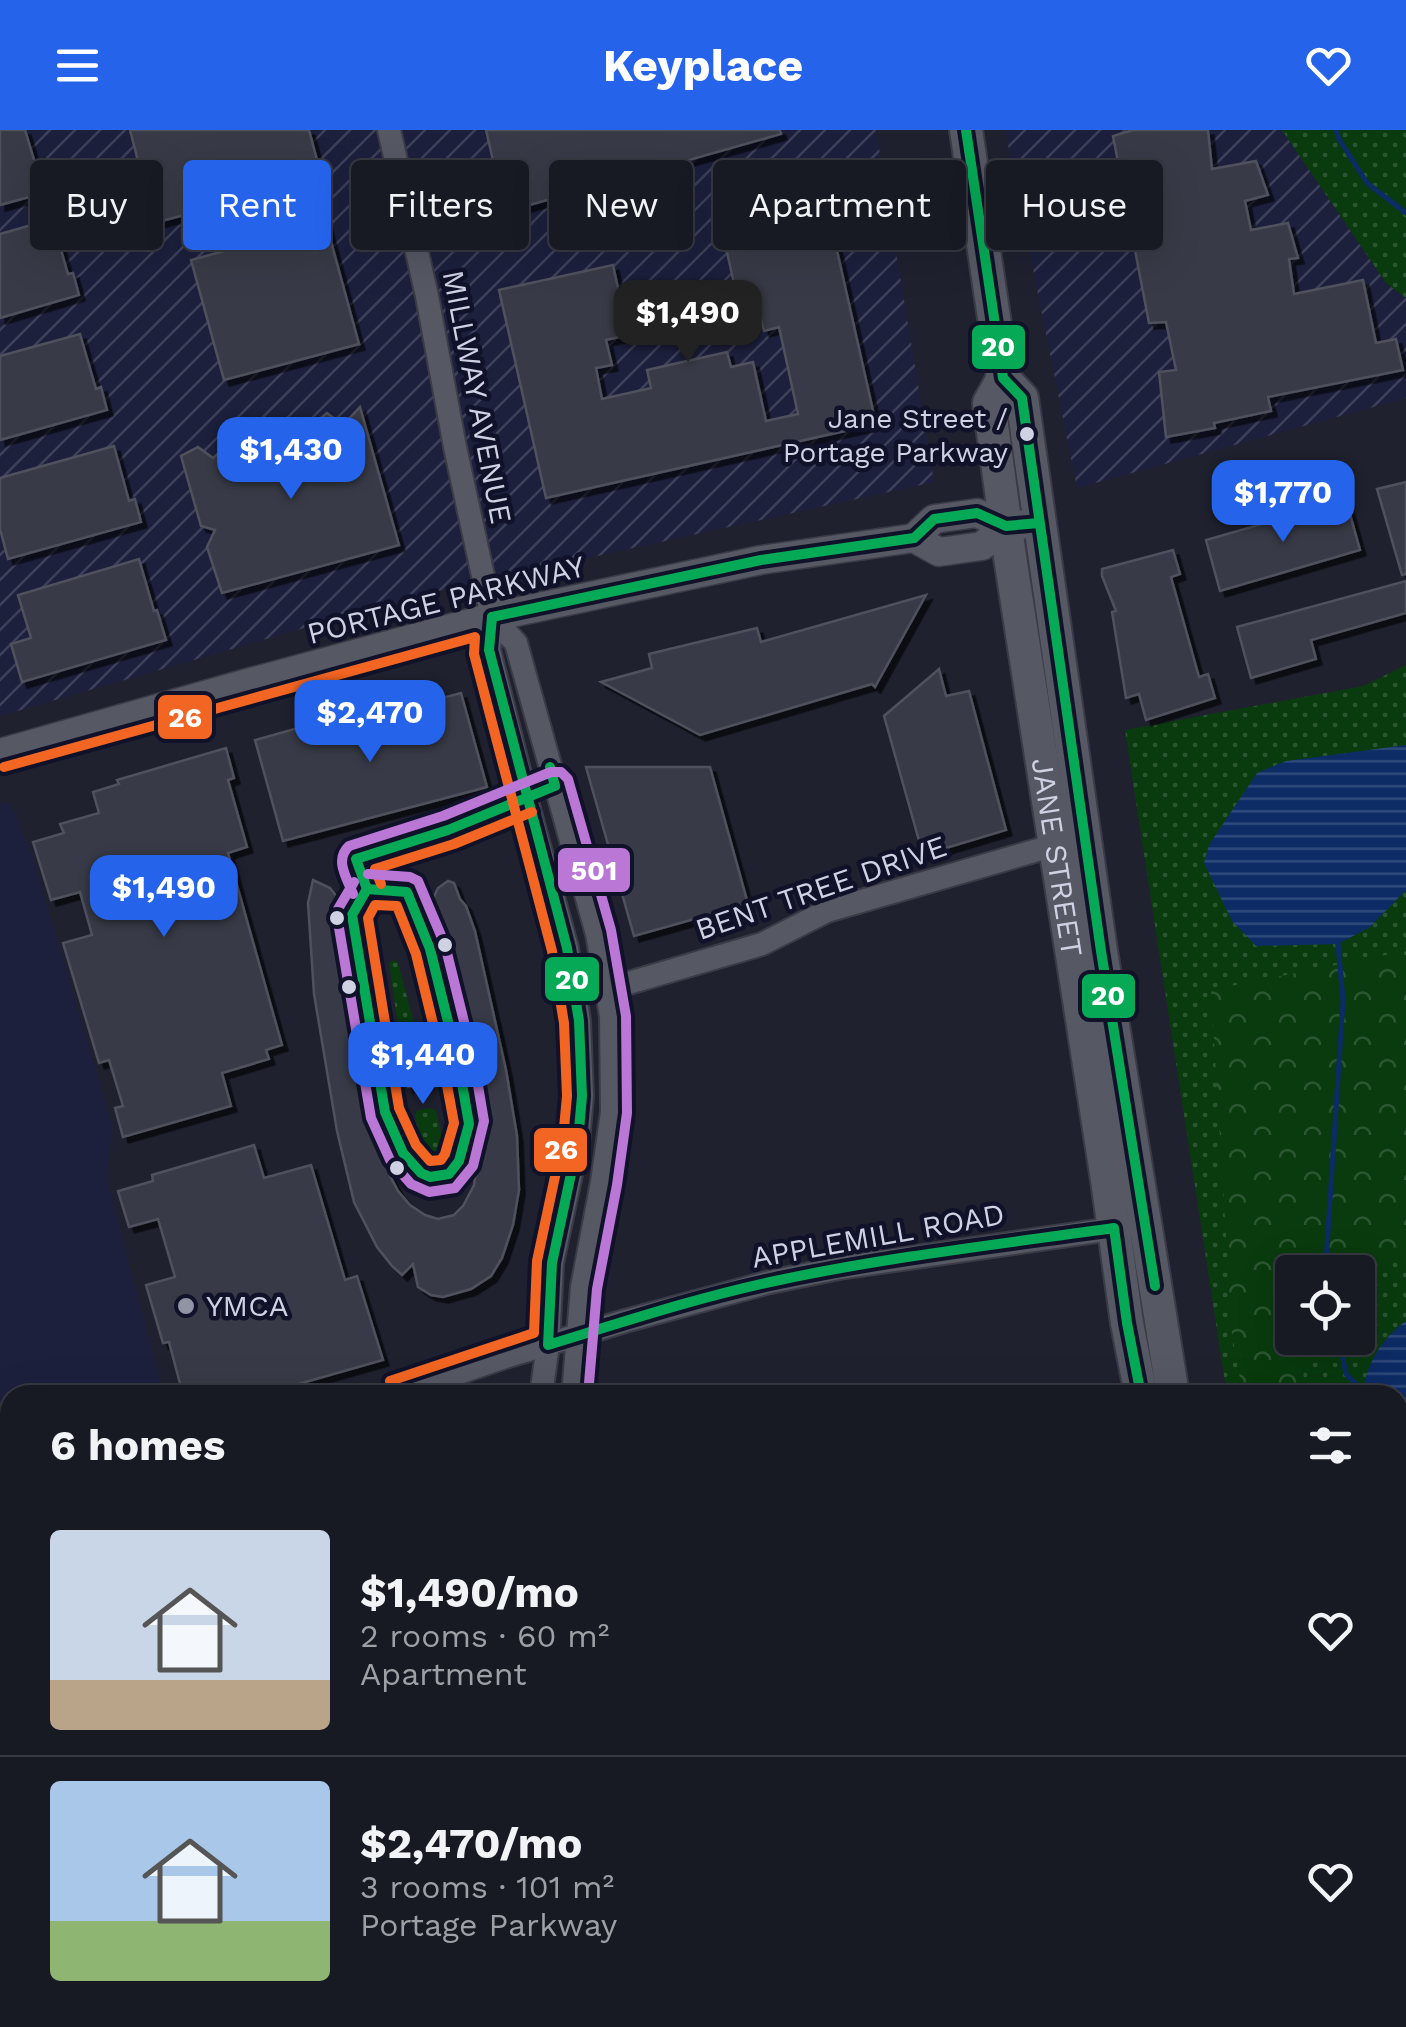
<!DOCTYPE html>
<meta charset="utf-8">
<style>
:root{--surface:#171923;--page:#20222b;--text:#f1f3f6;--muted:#9ea0a6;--line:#363841;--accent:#2563eb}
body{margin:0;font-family:"Work Sans",sans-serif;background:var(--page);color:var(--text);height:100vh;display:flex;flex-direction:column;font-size:38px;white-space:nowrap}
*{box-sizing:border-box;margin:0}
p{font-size:32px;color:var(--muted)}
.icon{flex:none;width:55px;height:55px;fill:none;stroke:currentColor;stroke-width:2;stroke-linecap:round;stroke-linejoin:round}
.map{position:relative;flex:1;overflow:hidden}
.side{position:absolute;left:0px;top:1255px;width:1408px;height:642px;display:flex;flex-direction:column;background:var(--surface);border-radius:30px 30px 0 0;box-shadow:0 10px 40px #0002,0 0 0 2px var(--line)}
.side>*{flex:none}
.hud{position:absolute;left:30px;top:30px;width:1348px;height:90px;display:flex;gap:20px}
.buttons{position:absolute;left:1275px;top:1125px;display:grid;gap:20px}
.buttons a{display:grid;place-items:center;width:100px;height:100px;border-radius:10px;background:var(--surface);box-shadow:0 10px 40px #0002,0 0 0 2px var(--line);font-size:50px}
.price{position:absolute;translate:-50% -85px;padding:0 22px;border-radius:20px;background:var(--accent);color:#fff;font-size:32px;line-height:65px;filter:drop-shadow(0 2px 5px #0008)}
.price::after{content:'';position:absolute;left:50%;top:60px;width:30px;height:22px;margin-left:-15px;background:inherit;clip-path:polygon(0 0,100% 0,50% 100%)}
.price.current{background:#222;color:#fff}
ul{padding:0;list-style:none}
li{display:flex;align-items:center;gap:30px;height:250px;padding:0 50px}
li+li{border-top:2px solid var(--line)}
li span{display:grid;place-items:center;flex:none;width:280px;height:200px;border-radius:10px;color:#555}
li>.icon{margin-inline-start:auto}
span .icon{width:120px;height:120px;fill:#fffc;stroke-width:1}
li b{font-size:42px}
h2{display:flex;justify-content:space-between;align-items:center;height:120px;padding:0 50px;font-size:42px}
.pill{padding:0 35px;border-radius:10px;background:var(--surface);box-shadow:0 10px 40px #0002,0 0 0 2px var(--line);font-size:35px;line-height:90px}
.pill.current{background:var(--accent);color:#fff}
header{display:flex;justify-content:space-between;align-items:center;height:130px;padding:0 50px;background:var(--accent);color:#fff;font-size:45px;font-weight:700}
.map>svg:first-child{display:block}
</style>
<header><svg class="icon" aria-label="menu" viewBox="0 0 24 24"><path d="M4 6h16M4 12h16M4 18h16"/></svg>Keyplace<svg class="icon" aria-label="heart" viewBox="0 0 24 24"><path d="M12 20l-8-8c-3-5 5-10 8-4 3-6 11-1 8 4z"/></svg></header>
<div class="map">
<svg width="1406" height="1897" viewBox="0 0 1406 1897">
<defs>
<pattern id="industrial-furrows" width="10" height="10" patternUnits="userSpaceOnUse" patternTransform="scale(2.5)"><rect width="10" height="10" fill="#1c203d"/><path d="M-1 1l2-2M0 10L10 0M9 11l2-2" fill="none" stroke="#3c4059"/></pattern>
<pattern id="grass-dots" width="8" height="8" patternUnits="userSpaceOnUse" patternTransform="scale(2.5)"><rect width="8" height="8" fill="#093b0e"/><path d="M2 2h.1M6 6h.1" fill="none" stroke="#2c5631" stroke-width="1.8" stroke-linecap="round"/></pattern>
<pattern id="forest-crowns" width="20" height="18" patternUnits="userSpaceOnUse" patternTransform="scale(2.5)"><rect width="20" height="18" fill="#093b0e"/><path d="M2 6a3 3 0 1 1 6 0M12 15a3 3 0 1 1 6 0" fill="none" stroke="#2c5631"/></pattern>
<pattern id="water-rules" width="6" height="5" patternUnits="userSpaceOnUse" patternTransform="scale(2.5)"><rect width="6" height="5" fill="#0d2c65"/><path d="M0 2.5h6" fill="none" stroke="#2f4a7b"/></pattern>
<filter id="shadow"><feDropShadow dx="5.5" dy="5.5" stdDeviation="0" flood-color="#0009"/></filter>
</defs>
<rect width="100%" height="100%" fill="#1f212f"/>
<g fill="#1c203d">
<path d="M 10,672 L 33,728 L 112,995 L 107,1051 L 164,1265 L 10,1265 L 10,1352 L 0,1355 L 0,674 Z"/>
<path d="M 10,1405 L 10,1649 L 0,1652 L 0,1408 Z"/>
<path d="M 10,1693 L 10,1888 L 355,1888 L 323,1897 L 0,1897 L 0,1696 Z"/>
<path d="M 1406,1735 L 1406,1897 L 1334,1897 L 1333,1888 L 1398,1888 L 1398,1738 Z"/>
</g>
<g fill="url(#industrial-furrows)">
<path d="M 0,0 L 876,0 L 934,352 L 415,466 L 0,586 Z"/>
<path d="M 1005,0 L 1282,0 L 1386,153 L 1406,168 L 1406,268 L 1077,358 Z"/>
<path d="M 983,1888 L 1153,1888 L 1155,1897 L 949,1897 Z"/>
</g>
<g fill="url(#grass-dots)" fill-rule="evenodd">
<path d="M 1282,0 L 1406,0 L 1406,168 L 1386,153 Z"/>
<path d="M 1406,535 L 1406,1587 L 1398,1589 L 1398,1265 L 1227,1265 L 1125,600 L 1363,556 ZM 1292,1142 L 1358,1142 L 1358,1208 L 1292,1208 Z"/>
<path d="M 394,830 L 398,833 L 418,909 L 418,914 L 408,917 L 402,915 L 400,910 L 389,833 Z"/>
<path d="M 432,978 L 436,981 L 449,1037 L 446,1041 L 430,1043 L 425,1040 L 415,985 L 418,980 Z"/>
</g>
<path fill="url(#forest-crowns)" d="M 1406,821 L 1406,1130 L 1295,1130 L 1296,1142 L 1292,1142 L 1292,1208 L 1301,1208 L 1305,1265 L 1243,1265 L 1232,1204 L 1211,860 Z"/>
<g fill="url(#water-rules)">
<path d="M 1406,615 L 1406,760 L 1370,797 L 1338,814 L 1256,816 L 1232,791 L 1204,733 L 1209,715 L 1257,643 L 1286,631 Z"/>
<path d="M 1406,1191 L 1406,1276 L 1398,1275 L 1398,1265 L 1370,1265 L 1363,1261 C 1367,1232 1383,1207 1406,1191 Z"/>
</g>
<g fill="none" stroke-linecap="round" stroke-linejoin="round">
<g stroke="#0d2c65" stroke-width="5">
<path d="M 1336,0 L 1339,9 L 1367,53 L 1406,83"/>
<path d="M 1328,1142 L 1326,1132 L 1343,871 L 1338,814"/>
<path d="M 1339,1208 L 1346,1244 L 1363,1261 L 1361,1265"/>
<path d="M 1398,1330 L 1406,1328"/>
<path d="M 1398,1747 L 1406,1744"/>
<path d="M 1319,1893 L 1320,1897"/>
</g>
</g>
<g fill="#393b46" stroke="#4f515d" stroke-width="2.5" filter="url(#shadow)">
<path d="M 0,0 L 25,0 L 44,63 L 0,75 Z"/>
<path d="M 130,0 L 309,0 L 322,49 L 154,93 Z"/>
<path d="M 486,0 L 780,0 L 781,4 L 505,82 Z"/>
<path d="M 1133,0 L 1208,0 L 1212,39 L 1256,31 L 1268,65 L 1245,71 L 1251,100 L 1288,93 L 1298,128 L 1289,129 L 1294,164 L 1363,150 L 1376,213 L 1396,209 L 1403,240 L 1268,267 L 1271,281 L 1214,293 L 1215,298 L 1166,307 L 1159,242 L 1176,240 L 1166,192 L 1149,193 L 1113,6 Z"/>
<path d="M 827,76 L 876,294 L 546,368 L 499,160 L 613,135 L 628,205 L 606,210 L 612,235 L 596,238 L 602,269 L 651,258 L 647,240 L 727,222 L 731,237 L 753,232 L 766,291 L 798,284 L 779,197 L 764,201 L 760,185 L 742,189 L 722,100 Z"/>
<path d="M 52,89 L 68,144 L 73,143 L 79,165 L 0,188 L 0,104 Z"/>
<path d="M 326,93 L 359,214 L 224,250 L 191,130 Z"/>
<path d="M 80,204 L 96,259 L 101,257 L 107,280 L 0,310 L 0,226 Z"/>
<path d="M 360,277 L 399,415 L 222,463 L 207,417 L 215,400 L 201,396 L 181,326 L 198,317 L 213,328 L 240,304 L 253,321 L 283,294 L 298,306 L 327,283 L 343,295 Z"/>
<path d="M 114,316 L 129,371 L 135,369 L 141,392 L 8,429 L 0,399 L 0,348 Z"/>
<path d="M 1406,352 L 1406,444 L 1402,445 L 1377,359 Z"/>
<path d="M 1346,370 L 1360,420 L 1220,461 L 1206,410 Z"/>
<path d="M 1173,420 L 1180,444 L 1171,447 L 1199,547 L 1208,544 L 1215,568 L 1146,590 L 1139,564 L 1126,568 L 1112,482 L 1116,481 L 1102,446 L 1102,439 Z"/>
<path d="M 139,429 L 154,481 L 157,480 L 166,510 L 22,552 L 11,514 L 31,508 L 18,465 Z"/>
<path d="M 1406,451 L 1406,483 L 1311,510 L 1316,529 L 1251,548 L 1237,497 Z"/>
<path d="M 926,465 L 875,557 L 872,554 L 700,605 L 601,552 L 652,538 L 649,524 L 757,498 L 761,512 Z"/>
<path d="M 939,539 L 946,566 L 969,561 L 1006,700 L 923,725 L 884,586 Z"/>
<path d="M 461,563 L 487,657 L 283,711 L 255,610 L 398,570 L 401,579 Z"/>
<path d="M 226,618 L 234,648 L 228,650 L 247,717 L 228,723 L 282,915 L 266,920 L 269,929 L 222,943 L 231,976 L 123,1007 L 115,978 L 123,976 L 109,930 L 99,933 L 63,813 L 92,805 L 80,762 L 51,770 L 33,712 L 64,703 L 60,694 L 99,683 L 93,662 L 119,654 L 117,650 Z"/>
<path d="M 586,637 L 710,637 L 748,774 L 634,806 Z"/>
<path d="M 313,750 L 330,758 L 337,767 L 342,780 L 351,874 L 361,938 L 376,1005 L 388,1042 L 398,1061 L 410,1075 L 425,1085 L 438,1089 L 454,1085 L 463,1076 L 474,1055 L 478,1027 L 475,990 L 463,928 L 448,854 L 429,790 L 429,777 L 438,758 L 448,751 L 454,753 L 460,769 L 466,776 L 475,801 L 506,940 L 517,1006 L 519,1060 L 513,1095 L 502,1128 L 491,1146 L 471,1159 L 443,1167 L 431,1165 L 418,1157 L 413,1134 L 402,1145 L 392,1136 L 377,1117 L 354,1072 L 337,1001 L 314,864 L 308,773 Z"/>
<path d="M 425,939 L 428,954 L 408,957 L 406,942 Z"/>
<path d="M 254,1015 L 264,1048 L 311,1035 L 345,1150 L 357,1146 L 383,1230 L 260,1265 L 183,1265 L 169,1212 L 163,1213 L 146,1155 L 175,1147 L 158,1089 L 129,1097 L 118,1061 L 153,1051 L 152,1045 Z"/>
</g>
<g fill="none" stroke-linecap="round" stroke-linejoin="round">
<g stroke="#3a3b47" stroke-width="26">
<g id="minor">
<path d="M 389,0 L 427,166 L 455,317 L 492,487 L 489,520 L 526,668 L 567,818 L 579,891 L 582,966 L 578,1011 L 552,1133 L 548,1215 L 541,1265"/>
<path d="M 492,487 L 516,513 L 597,804 L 611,886 L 612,982 L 602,1052 L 582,1157 L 573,1265"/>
<path d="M 608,859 L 762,814 L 827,781 L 1055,715"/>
<path d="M 395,1265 L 505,1227 L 625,1191 L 770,1152 L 839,1138 L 1125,1097"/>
<path d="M 0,1384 L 10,1381"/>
<path d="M 0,1666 L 10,1663"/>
<path d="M 663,1888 L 665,1897"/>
<path d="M 698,1888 L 700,1897"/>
</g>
</g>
<g stroke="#3a3b47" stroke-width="31">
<g id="tertiary">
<path d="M 914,408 L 939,422 L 982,416 L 1006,396"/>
<path d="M 0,623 L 251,552 L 492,487 L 761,430 L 914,408 L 934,389 L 977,383 L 1006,396 L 1039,393"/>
</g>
</g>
<g stroke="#3a3b47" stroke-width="36">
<g id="secondary">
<path d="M 966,0 L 1003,248 L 1022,268 L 1101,821 L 1173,1265"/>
<path id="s1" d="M 1003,248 L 989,273 L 1010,427 L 1107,1050 L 1127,1193 L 1141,1265"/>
<path d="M 1252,1897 L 1254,1888"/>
</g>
</g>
<g stroke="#3a3b47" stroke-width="39">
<g id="primary">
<path d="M 1398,1615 L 1406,1612"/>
<path d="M 1398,1696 L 1406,1693"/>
<path d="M 443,1897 L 475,1888"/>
<path d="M 787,1897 L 816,1888"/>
</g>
</g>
<use href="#minor" stroke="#565864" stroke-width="22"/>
<use href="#tertiary" stroke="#565864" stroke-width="28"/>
<use href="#secondary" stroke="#565864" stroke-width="32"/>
<use href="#primary" stroke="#605c66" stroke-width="35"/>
<g stroke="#10122a" stroke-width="18">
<g id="bus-1">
<path d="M 966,0 L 1003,248 L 1022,268 L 1101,821 L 1155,1156"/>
<path d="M 492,487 L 489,520 L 567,818 L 579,891 L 582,966 L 578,1011 L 552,1133 L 548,1215 C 623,1192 699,1167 775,1151 C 887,1127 1001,1114 1114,1098 L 1127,1193 L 1141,1265"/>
<path d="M 492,487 L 761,430 L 914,408 L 934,389 L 977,383 L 1006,396 L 1039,393"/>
<path d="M 367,759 L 407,762 L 430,819 L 459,936 L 469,994 L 459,1031 L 449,1044 L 430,1047 L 421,1043 L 403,1023 L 385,982 L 352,785 Z"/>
<path d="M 367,759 L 356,729 L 448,700 L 555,656 L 550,637"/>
</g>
</g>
<g stroke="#10122a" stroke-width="18">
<g id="bus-2">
<path d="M 4,637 L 475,507 L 474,524 L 552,821 L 564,893 L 567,966 L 563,1009 L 537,1131 L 534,1203 L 390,1251"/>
<path d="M 381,754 L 375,739 L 454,714 L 532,682"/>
<path d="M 375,775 L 397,776 L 416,824 L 444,939 L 454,993 L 445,1024 L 441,1030 L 430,1031 L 416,1015 L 399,978 L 368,788 Z"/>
</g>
</g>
<g stroke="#10122a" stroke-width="18">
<g id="bus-3">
<path d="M 354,752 L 338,779 L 337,786 L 371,988 L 390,1030 L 411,1054 L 429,1062 L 455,1058 L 473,1036 L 484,991 L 474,932 L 445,815 L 418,751 L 410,747 L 368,744"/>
<path d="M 353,764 C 347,748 334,730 349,716 L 443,686 L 551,642 L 561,642 L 568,649 L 611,800 L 626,886 L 627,983 L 617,1055 L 597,1159 L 588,1265"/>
</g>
</g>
<use href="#bus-1" stroke="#06aa56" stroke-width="10"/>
<use href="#bus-2" stroke="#f26522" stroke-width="10"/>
<use href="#bus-3" stroke="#ba77d6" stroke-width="10"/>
</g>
<g fill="#ced2e3" stroke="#10122a" stroke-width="4">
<circle cx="1027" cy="304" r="9"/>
<circle cx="337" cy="788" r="9"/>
<circle cx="445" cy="815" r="9"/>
<circle cx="349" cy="857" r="9"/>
<circle cx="397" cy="1038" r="9"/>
</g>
<circle fill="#9194a4" stroke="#10122a" stroke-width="4" cx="186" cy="1176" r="10"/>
<g text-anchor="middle" stroke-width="9" stroke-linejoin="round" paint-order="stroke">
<g font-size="28" fill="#ced2e3" stroke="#10122a" text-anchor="end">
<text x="1008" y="298">Jane Street /<tspan x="1008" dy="34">Portage Parkway</tspan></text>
</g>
<g font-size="30" fill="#ced2e3" stroke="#10122a">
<text transform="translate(477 267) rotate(79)" y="10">MILLWAY AVENUE</text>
<text transform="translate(446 470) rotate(-14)" y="10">PORTAGE PARKWAY</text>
<text dy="10" stroke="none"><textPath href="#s1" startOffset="488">JANE STREET</textPath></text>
<text transform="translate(821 758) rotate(-19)" y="10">BENT TREE DRIVE</text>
<text transform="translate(878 1106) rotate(-10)" y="10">APPLEMILL ROAD</text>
</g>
<g font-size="30" fill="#ced2e3" stroke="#10122a" text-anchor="start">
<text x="206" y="1186">YMCA</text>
</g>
</g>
<g stroke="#10122a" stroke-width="4">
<rect x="970" y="193" width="57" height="48" rx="10" fill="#06aa56"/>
<rect x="156" y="563" width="58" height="48" rx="10" fill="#f26522"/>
<rect x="556" y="716" width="76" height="48" rx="10" fill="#ba77d6"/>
<rect x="543" y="825" width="58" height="48" rx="10" fill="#06aa56"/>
<rect x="1080" y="842" width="57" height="48" rx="10" fill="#06aa56"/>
<rect x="532" y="996" width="57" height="48" rx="10" fill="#f26522"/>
</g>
<g font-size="28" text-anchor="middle" font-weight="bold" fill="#fff">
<text x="998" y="226">20</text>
<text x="185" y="597">26</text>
<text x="594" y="750">501</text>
<text x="572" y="859">20</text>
<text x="1108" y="875">20</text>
<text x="561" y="1029">26</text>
</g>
</svg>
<div class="buttons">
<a><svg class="icon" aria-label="locate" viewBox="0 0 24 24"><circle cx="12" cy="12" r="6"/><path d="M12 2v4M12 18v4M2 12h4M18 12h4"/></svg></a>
</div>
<b class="price current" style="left:688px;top:235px">$1,490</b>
<b class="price" style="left:291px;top:372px">$1,430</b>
<b class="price" style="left:1283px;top:415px">$1,770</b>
<b class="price" style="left:370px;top:635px">$2,470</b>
<b class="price" style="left:164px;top:810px">$1,490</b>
<b class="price" style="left:423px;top:977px">$1,440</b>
<div class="hud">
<a class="pill">Buy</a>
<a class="pill current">Rent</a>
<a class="pill">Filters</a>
<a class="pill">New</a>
<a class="pill">Apartment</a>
<a class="pill">House</a>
</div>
<section class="side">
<h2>6 homes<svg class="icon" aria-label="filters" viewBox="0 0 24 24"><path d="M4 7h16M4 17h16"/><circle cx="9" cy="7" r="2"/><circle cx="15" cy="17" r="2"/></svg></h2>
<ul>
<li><span style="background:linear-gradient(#c9d6e8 75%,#b9a48a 0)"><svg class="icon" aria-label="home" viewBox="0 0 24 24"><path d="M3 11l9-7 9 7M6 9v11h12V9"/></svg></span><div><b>$1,490/mo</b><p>2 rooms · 60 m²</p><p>Apartment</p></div><svg class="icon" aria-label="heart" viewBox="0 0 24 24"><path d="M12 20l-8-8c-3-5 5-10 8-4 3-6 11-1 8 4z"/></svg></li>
<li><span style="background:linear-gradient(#a9c7e8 70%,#8fb573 0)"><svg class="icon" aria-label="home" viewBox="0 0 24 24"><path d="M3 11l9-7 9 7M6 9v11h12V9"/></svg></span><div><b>$2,470/mo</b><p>3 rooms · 101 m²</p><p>Portage Parkway</p></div><svg class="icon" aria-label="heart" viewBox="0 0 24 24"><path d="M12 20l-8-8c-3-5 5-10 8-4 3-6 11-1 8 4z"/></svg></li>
</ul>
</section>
</div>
